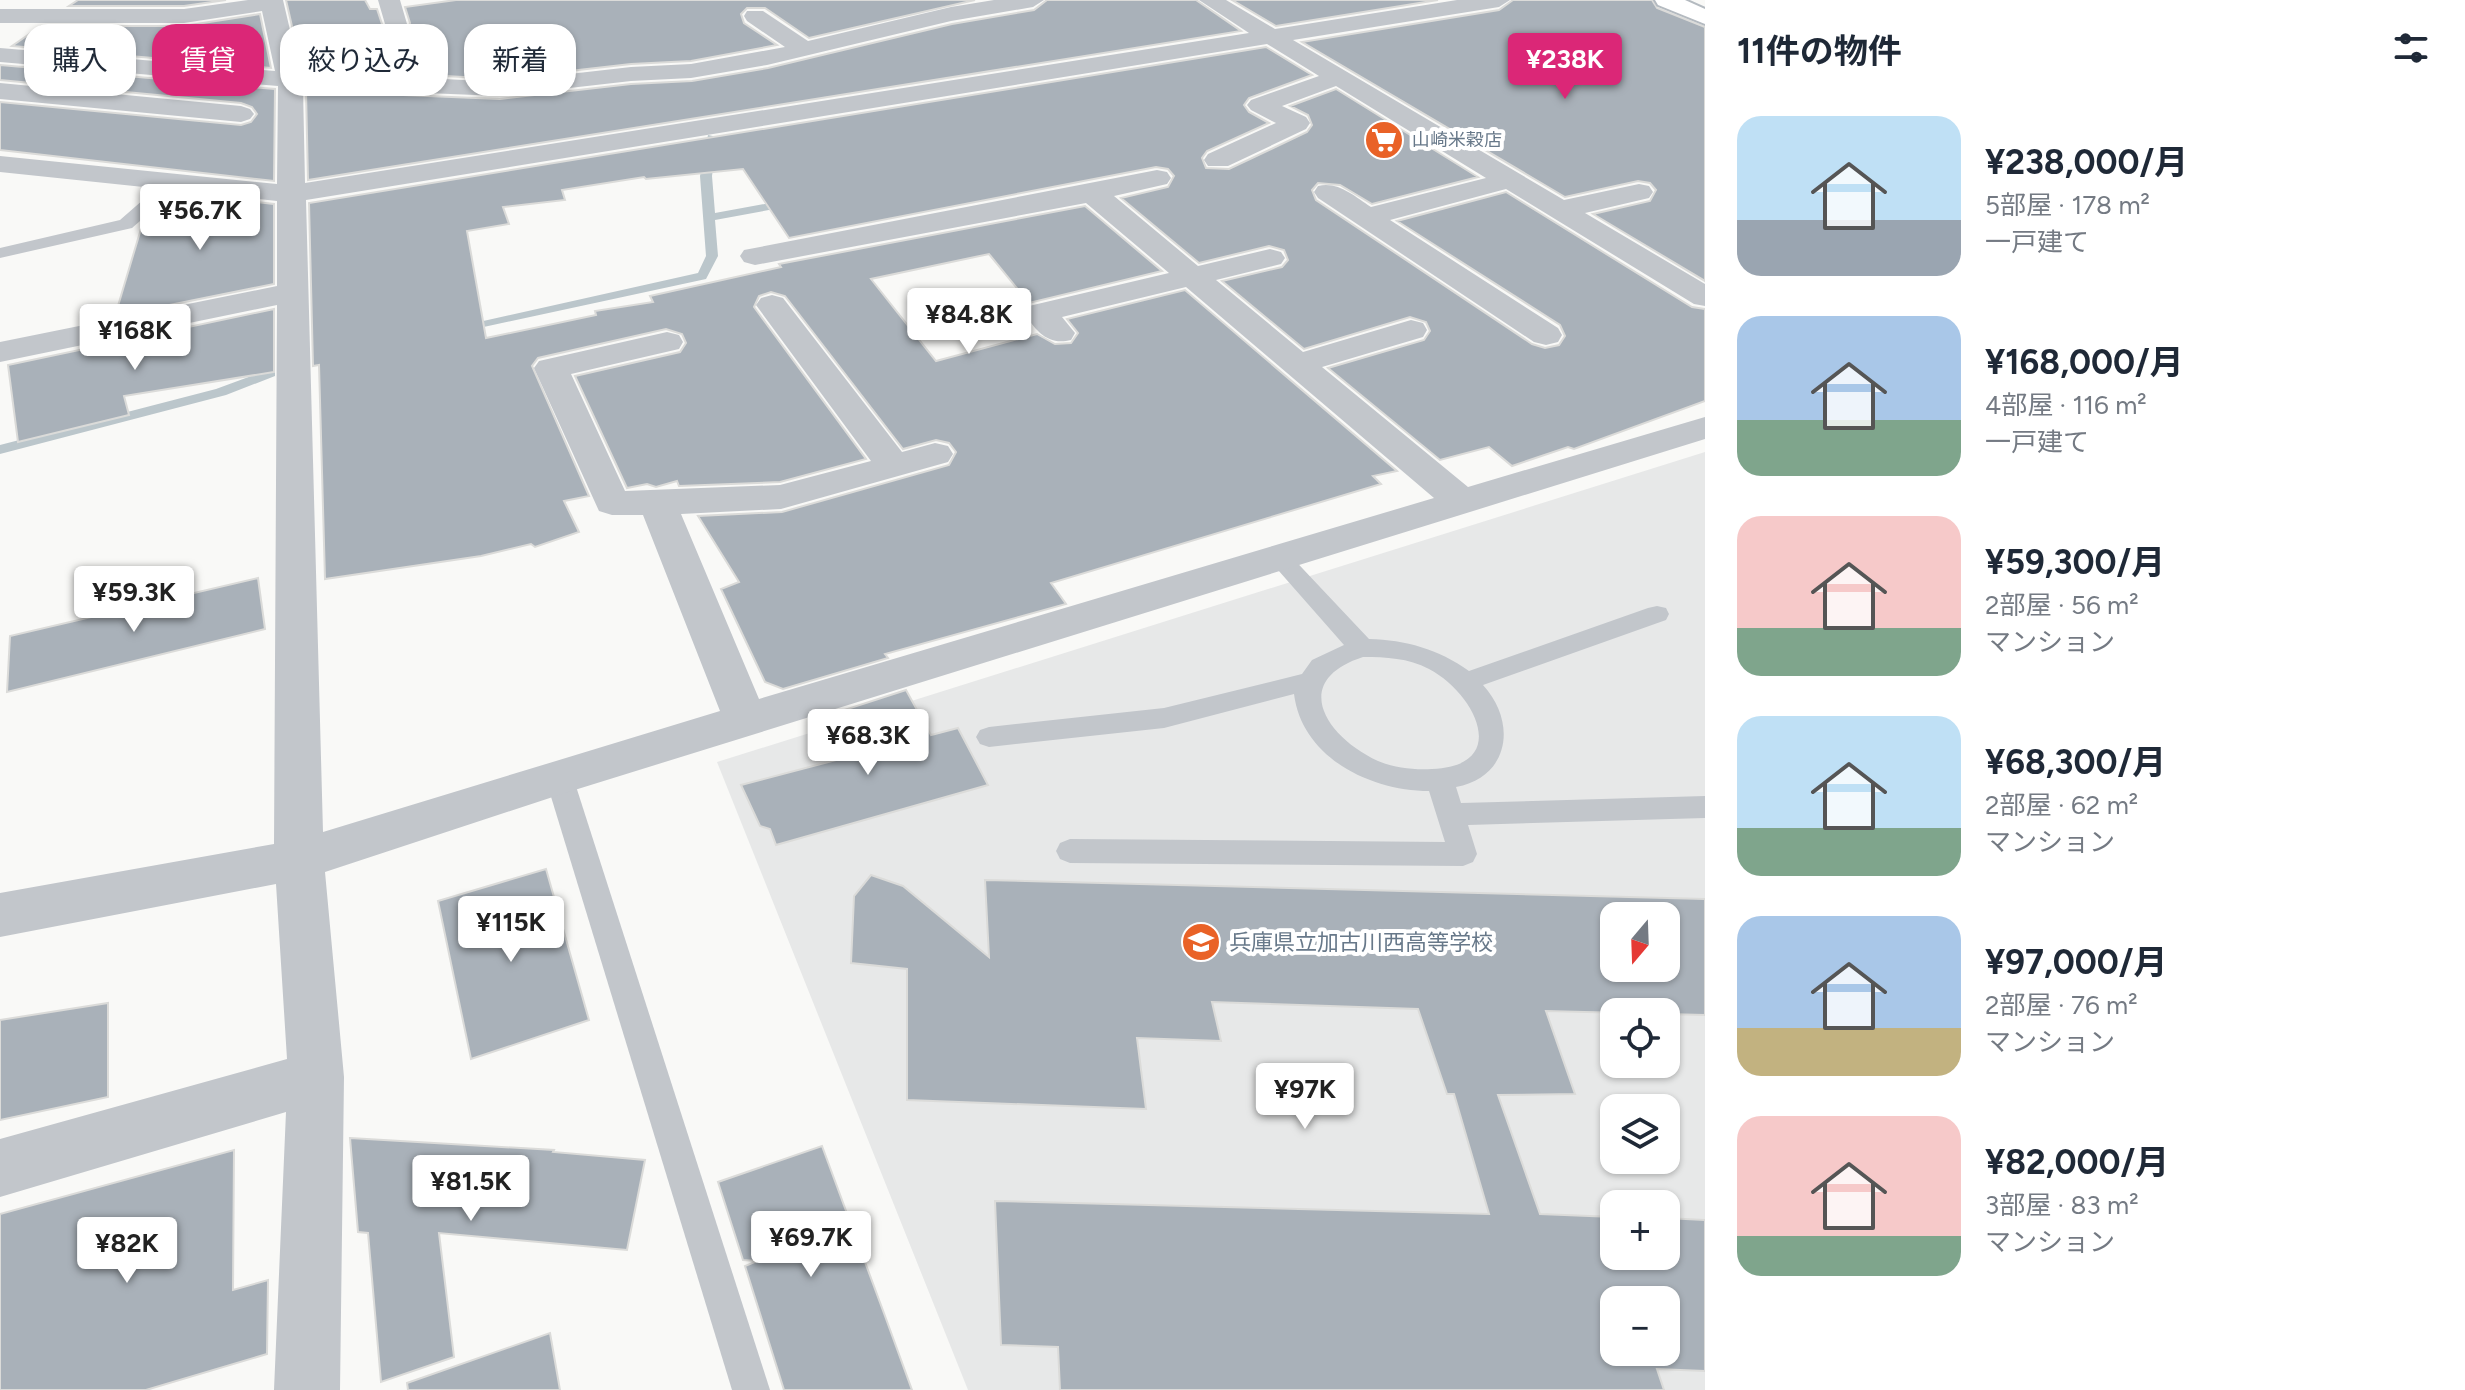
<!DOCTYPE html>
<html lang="ja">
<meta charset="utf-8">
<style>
:root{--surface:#fff;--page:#f6f6f7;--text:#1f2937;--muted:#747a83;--accent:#db2777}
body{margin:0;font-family:Figtree,"Noto Sans JP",sans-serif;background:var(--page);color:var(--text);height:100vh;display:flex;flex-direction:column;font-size:30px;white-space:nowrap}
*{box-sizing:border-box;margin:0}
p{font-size:26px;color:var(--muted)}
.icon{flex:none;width:44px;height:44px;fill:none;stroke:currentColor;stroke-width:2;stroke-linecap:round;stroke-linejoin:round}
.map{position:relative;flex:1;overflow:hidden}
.side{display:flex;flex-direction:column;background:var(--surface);width:760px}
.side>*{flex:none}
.hud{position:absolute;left:24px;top:24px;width:760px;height:72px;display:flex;gap:16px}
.needle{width:52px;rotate:199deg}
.controls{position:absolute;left:1600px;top:902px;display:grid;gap:16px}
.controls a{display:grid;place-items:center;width:80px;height:80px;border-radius:16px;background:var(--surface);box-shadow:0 2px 6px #0004;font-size:40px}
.price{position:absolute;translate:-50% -68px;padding:0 18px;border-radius:8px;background:#fff;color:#222;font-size:26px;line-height:52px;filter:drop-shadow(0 2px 4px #0008)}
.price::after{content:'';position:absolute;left:50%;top:48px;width:24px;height:18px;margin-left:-12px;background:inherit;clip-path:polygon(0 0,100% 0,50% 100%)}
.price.on{background:var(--accent);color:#fff}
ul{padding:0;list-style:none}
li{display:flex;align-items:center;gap:24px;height:200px;padding:0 32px}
li span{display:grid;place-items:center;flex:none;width:224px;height:160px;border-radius:24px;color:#555}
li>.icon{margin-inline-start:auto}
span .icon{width:96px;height:96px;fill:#fffc;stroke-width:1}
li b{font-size:34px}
h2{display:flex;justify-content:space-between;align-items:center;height:96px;padding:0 32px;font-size:34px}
.pill{padding:0 28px;border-radius:24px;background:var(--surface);box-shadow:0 2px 6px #0004;font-size:28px;line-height:72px}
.pill.on{background:var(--accent);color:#fff}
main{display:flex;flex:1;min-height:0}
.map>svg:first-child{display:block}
</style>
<main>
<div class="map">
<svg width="1705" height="1390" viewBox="0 0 1705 1390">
<rect width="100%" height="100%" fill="#f9f9f7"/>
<path fill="#e7e8e8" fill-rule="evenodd" d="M 1705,452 L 1705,1390 L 968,1390 L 717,762 ZM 1614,916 L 1666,916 L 1666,968 L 1614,968 ZM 1614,1012 L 1666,1012 L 1666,1064 L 1614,1064 ZM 1614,1108 L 1666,1108 L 1666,1160 L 1614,1160 ZM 1614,1204 L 1666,1204 L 1666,1256 L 1614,1256 ZM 1614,1300 L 1666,1300 L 1666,1352 L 1614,1352 Z"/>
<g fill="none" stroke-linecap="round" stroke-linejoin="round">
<g fill="#bbc6cb" fill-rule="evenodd">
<path d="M 708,135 L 717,137 L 712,176 L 715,213 L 792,199 L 796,201 L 796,205 L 715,220 L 718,256 L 706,279 L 456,333 L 454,330 L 461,326 L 698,273 L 706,256 L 700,176 Z"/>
<path d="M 270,369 L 275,370 L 275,376 L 226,395 L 0,454 L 0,445 L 216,389 Z"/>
</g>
</g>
<g fill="#a9b1b9" stroke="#dbdbd9" stroke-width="2" fill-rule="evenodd">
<path d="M 78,0 L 226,0 L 184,6 L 69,6 Z"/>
<path d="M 286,0 L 365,0 L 370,9 L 377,9 L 382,24 L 377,35 L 409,75 L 302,70 Z"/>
<path d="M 456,0 L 975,0 L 809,38 L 765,8 L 747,8 L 741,14 L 744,23 L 777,45 L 691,61 L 631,64 L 500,79 L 445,76 L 407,32 L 410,23 L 405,7 Z"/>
<path d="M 1047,0 L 1196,0 L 1241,31 L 308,180 L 306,91 L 500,99 L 631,84 L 692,81 L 768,68 L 952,24 L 1034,10 Z"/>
<path d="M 1232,0 L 1438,0 L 1276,26 Z"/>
<path d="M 1513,0 L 1652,0 L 1657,8 L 1705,27 L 1705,281 L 1593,214 L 1650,201 L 1656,190 L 1650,183 L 1638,181 L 1565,197 L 1302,42 L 1499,10 Z"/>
<path d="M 260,14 L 271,68 L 12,46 L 41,26 L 184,26 Z"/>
<path d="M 1266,47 L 1312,75 L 1249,98 L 1244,105 L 1249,112 L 1269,123 L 1207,151 L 1202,158 L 1206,168 L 1229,169 L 1307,132 L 1312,125 L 1308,115 L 1290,106 L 1336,89 L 1478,177 L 1372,204 L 1340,185 L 1318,183 L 1312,190 L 1316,200 L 1532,344 L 1545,348 L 1559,345 L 1565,336 L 1560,325 L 1397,221 L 1506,192 L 1692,307 L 1705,309 L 1705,401 L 1574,449 L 1568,447 L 1512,466 L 1489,447 L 1440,460 L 1328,368 L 1424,340 L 1430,331 L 1426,322 L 1410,317 L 1304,349 L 1222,281 L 1282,267 L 1288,260 L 1284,250 L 1269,246 L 1199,263 L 1121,198 L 1168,187 L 1174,176 L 1168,169 L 1156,167 L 789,238 L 743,169 L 646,179 L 644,177 L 562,190 L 565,200 L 503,207 L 509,224 L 467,231 L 486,338 L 596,315 L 595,311 L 653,302 L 650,296 L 781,267 L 779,264 L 1085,206 L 1162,271 L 1029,303 L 989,254 L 871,279 L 936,361 L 1037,334 L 1055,344 L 1071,343 L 1078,333 L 1067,319 L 1185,290 L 1397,471 L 1373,476 L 1381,484 L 1051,583 L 1066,604 L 885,654 L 888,658 L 783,689 L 765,682 L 721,589 L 739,582 L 698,516 L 782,512 L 949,465 L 956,452 L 949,443 L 936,440 L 903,449 L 785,296 L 771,292 L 759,296 L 754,307 L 866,459 L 780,482 L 679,486 L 677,481 L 656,487 L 647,484 L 627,488 L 575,376 L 680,352 L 686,343 L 682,334 L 666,329 L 538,358 L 532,366 L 589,496 L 564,501 L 579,532 L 535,547 L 531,544 L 481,556 L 325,579 L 319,365 L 313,366 L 309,203 Z"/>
<path d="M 0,65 L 275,89 L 274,181 L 0,150 L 0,102 L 241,125 L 251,122 L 257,114 L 252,107 L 241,103 L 0,80 Z"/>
<path d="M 176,193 L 274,204 L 274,284 L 115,316 L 143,222 Z"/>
<path d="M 274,309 L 274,372 L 124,396 L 129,415 L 18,442 L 8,365 Z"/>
<path d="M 258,578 L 265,629 L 7,692 L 10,636 Z"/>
<path d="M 906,690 L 931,735 L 958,728 L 988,785 L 776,845 L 770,829 L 760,826 L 741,785 L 916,739 L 841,711 Z"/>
<path d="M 546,869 L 589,1020 L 471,1059 L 438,901 Z"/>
<path d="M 871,875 L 903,886 L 989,957 L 985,880 L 1705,899 L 1705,1015 L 1546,1011 L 1575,1094 L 1498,1095 L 1540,1214 L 1614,1217 L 1614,1256 L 1666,1256 L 1666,1218 L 1705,1220 L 1705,1371 L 1657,1369 L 1664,1390 L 1060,1390 L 1058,1347 L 1001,1345 L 995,1201 L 1489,1214 L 1454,1094 L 1447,1094 L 1418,1009 L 1212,1002 L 1221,1041 L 1137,1038 L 1146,1109 L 907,1100 L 907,969 L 851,963 L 854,896 ZM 1614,916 L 1666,916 L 1666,968 L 1614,968 ZM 1614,1300 L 1666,1300 L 1666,1352 L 1614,1352 Z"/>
<path d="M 108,1003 L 108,1097 L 0,1120 L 0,1020 Z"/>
<path d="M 350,1138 L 554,1150 L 553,1152 L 645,1160 L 627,1250 L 439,1233 L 454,1357 L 381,1382 L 368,1233 L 358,1232 Z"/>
<path d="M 822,1146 L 885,1316 L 912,1390 L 784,1390 L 745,1266 L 757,1261 L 743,1260 L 718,1182 Z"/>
<path d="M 234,1150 L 233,1290 L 268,1280 L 267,1354 L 146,1390 L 0,1390 L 0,1214 Z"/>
<path d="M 550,1333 L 560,1390 L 408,1390 L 407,1383 Z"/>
</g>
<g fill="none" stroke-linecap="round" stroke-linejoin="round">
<g stroke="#b4bac0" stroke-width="4">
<path id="secondary" d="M 1655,0 L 1685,0 L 1705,9 L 1705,24 L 1658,5 Z"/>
</g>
<g fill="#c2c6cb" fill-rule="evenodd">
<path d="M 173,178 L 179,179 L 181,183 L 179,187 L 132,228 L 0,258 L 0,248 L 120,220 L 167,179 Z"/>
<path d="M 1279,549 L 1287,552 L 1369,639 C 1406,640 1438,649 1469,671 L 1648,608 L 1657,606 L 1666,608 L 1669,614 L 1666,620 L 1483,685 C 1517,722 1510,777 1456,787 L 1461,803 L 1705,796 L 1705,818 L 1468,825 L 1477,854 L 1473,862 L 1463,866 L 1070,863 L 1060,859 L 1056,851 L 1060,843 L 1070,839 L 1445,842 L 1429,791 C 1371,791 1302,758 1294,694 L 1164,728 L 989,747 L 980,744 L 976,737 L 980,730 L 989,727 L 1164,708 L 1302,674 L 1312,660 L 1344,645 L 1271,562 L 1267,557 L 1271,552 ZM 1363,657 C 1386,657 1408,658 1429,669 C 1475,693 1512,766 1432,769 C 1414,770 1394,768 1378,761 C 1326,737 1289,681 1363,657 Z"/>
<path d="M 559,766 L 569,769 L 573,777 L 770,1390 L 732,1390 L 545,777 L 549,769 Z"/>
</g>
<g fill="#c2c6cb" fill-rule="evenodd">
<path d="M 248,0 L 283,0 L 300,73 L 416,78 L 379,33 L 385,24 L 378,0 L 400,0 L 407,24 L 403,32 L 444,79 L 500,82 L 631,67 L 691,64 L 785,47 L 747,21 L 744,16 L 747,11 L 763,11 L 808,41 L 951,7 L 994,0 L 1044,0 L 1033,7 L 951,21 L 767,65 L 691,78 L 631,81 L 500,96 L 303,88 L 305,183 L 1249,33 L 1199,0 L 1226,0 L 1275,29 L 1457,0 L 1510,0 L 1499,7 L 1293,40 L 1564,200 L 1639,184 L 1649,186 L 1653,192 L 1649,198 L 1585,213 L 1705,284 L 1705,306 L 1694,304 L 1506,189 L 1390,220 L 1558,328 L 1562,335 L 1558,342 L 1546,345 L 1534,342 L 1318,198 L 1314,192 L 1318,186 C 1338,181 1354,196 1371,207 L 1486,178 L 1336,86 L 1282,106 L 1306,117 L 1310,123 L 1306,129 L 1228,166 L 1208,166 L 1204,160 L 1208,154 L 1276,123 L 1251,110 L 1247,105 L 1251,100 L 1319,76 L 1267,44 L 306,200 L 323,832 L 720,711 L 643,515 L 612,515 L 599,511 L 534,368 L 539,361 L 667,332 L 679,335 L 683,342 L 679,349 L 571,374 L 625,491 L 780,485 L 871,461 L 756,305 L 761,298 L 772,295 L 783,298 L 902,452 L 935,443 L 948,446 L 953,454 L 948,462 L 781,509 L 681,514 L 759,699 L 1434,498 L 1186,287 L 1062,317 L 1075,333 L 1071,340 C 1048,346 1036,331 1024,313 L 1029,306 L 1169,273 L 1086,203 L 755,265 L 744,262 L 740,256 L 744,250 L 1157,170 L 1167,172 L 1171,178 L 1167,184 L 1114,196 L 1198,266 L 1270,249 L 1281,252 L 1285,258 L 1281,264 L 1216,280 L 1303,352 L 1411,320 L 1423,323 L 1427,330 L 1423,337 L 1322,367 L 1468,487 L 1705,417 L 1705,439 L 565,793 L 325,872 L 344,1077 L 340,1390 L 274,1390 L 286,1112 L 0,1197 L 0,1139 L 287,1059 L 276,884 L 0,937 L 0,893 L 274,844 L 277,305 L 0,362 L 0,342 L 277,286 L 277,201 L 0,172 L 0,156 L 277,184 L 278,86 L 0,62 L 0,48 L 275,71 L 262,11 L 184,23 L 0,23 L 0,9 L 184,9 Z"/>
<path d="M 0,83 L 241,106 L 250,109 L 254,114 L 250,119 L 241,122 L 0,99 Z"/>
</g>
<use href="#secondary" fill="#fff" fill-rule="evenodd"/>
</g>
<defs>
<g id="supermarket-disc" transform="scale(2)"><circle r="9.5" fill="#e96227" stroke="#fff"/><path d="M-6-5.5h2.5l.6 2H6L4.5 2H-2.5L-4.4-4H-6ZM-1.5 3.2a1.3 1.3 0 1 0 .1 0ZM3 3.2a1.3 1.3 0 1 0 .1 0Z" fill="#fff"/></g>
<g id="school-disc" transform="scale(2)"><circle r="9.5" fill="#e96227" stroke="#fff"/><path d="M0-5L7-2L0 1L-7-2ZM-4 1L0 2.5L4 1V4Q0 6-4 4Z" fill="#fff"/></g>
</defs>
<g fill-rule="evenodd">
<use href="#supermarket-disc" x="1384" y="140"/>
<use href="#school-disc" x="1201" y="942"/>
</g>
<g text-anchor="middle" stroke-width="8" stroke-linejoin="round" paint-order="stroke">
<g font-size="18" fill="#677889" stroke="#fff" text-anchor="start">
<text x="1412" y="146">山崎米穀店</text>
</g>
<g font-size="22" fill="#677889" stroke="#fff" text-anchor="start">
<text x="1229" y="950">兵庫県立加古川西高等学校</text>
</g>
</g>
</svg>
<div class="controls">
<a><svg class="needle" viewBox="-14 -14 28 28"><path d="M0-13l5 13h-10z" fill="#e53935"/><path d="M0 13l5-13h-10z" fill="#747a83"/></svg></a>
<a><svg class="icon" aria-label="locate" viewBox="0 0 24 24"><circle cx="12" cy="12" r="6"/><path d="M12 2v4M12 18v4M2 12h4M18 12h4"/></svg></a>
<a><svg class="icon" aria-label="layers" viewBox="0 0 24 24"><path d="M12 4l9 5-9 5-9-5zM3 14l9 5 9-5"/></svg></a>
<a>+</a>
<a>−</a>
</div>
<b class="price on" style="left:1565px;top:101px">¥238K</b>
<b class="price" style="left:200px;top:252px">¥56.7K</b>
<b class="price" style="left:969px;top:356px">¥84.8K</b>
<b class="price" style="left:135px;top:372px">¥168K</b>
<b class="price" style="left:134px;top:634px">¥59.3K</b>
<b class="price" style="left:868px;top:777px">¥68.3K</b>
<b class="price" style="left:511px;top:964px">¥115K</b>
<b class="price" style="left:1305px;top:1131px">¥97K</b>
<b class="price" style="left:471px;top:1223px">¥81.5K</b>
<b class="price" style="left:811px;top:1279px">¥69.7K</b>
<b class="price" style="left:127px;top:1285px">¥82K</b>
<div class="hud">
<a class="pill">購入</a>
<a class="pill on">賃貸</a>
<a class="pill">絞り込み</a>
<a class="pill">新着</a>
</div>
</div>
<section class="side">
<h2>11件の物件<svg class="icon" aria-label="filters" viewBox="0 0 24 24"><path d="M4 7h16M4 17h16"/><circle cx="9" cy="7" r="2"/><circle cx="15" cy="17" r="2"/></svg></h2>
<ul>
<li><span style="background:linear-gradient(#bfe0f5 65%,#9aa5b1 0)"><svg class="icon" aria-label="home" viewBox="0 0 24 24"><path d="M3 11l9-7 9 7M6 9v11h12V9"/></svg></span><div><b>¥238,000/月</b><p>5部屋 · 178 m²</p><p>一戸建て</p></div></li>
<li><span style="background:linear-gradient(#a9c7e8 65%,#7fa58c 0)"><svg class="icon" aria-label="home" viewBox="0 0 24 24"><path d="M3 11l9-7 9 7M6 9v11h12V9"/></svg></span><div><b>¥168,000/月</b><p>4部屋 · 116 m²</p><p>一戸建て</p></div></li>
<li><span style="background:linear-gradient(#f6c9c9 70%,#7fa58c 0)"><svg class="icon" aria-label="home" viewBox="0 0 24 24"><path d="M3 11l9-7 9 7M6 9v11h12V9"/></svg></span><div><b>¥59,300/月</b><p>2部屋 · 56 m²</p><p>マンション</p></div></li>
<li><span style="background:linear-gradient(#bfe0f5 70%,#7fa58c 0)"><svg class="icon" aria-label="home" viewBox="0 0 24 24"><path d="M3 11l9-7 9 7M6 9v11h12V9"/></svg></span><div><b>¥68,300/月</b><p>2部屋 · 62 m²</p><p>マンション</p></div></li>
<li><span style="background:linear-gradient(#a9c7e8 70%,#c2b280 0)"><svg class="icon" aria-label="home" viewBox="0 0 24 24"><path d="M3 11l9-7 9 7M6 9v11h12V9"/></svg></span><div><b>¥97,000/月</b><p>2部屋 · 76 m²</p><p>マンション</p></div></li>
<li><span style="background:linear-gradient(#f6c9c9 75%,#7fa58c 0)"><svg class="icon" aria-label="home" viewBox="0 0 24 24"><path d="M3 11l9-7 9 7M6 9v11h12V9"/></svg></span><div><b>¥82,000/月</b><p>3部屋 · 83 m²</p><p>マンション</p></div></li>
</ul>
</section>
</main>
